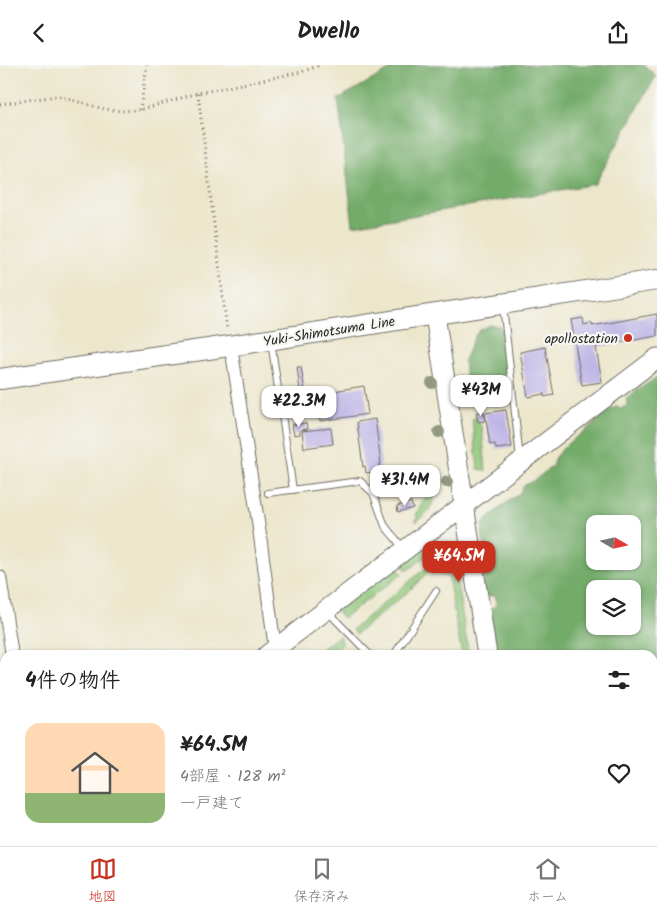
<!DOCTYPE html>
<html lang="ja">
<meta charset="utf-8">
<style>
:root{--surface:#fff;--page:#f6f6f6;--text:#222;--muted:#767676;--line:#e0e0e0;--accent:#c8321e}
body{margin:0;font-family:Kalam,"Klee One",sans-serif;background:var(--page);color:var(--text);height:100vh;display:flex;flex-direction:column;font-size:19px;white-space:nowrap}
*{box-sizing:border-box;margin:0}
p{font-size:16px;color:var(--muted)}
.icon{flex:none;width:28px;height:28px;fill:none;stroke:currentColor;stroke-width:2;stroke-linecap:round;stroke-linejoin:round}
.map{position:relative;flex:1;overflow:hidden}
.details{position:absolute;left:0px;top:585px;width:658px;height:196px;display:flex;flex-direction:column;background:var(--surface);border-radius:15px 15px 0 0;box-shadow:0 1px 4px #0004}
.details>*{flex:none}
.needle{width:32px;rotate:99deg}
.fabs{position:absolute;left:586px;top:450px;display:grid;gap:10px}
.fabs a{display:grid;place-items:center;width:55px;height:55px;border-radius:10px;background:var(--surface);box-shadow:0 1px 4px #0004;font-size:25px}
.price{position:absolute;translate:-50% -42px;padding:0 11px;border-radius:10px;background:#fff;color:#222;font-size:16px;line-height:32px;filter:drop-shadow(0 1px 2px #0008)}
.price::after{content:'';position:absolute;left:50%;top:30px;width:15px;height:11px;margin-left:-8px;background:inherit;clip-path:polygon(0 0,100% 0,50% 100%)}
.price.selected{background:var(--accent);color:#fff}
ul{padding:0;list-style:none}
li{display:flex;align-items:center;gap:15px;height:125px;padding:0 25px}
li+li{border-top:1px solid var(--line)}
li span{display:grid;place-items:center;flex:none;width:140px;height:100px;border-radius:15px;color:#555}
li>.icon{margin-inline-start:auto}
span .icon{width:60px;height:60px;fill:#fffc;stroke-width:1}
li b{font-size:21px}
h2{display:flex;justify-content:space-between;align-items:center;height:60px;padding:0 25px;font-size:21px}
header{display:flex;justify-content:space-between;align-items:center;height:65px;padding:0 25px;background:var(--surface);font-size:22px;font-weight:600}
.tab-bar{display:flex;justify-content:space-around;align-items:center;height:70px;border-top:1px solid var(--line);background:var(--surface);font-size:14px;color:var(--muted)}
.tab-bar a{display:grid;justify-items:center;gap:2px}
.tab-bar .selected{color:var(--accent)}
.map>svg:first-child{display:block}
</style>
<header><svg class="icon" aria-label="back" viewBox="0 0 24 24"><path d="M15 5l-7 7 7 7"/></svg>Dwello<svg class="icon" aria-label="share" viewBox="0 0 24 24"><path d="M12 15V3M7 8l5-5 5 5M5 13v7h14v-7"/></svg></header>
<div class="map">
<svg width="657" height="781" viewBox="0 0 657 781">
<rect width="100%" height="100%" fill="#f6f6f2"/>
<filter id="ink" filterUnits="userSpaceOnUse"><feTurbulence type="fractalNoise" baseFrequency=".02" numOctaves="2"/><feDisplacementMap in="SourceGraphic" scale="10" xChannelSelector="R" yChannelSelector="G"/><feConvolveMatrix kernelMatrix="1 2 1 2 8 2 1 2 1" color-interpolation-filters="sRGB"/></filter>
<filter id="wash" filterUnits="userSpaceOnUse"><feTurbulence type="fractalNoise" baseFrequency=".0096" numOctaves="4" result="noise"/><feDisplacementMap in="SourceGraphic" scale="20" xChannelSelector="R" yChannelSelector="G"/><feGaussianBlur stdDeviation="1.12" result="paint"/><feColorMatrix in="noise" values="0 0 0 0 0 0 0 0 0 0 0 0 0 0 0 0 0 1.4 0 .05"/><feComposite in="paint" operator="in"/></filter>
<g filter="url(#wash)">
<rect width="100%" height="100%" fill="#ece6cb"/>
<g fill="#8fc679" stroke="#5d7852">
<path d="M 477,352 L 478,357 L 482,362 L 486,406 L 478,404 L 472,354 Z"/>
<path d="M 434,432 C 433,443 425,450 416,457 L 417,447 L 425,433 Z"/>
<path d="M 429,478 L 435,484 L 407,506 L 401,498 Z"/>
<path d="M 441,490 L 453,495 L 469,590 L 462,590 L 448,512 L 431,504 L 409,526 L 356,569 L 353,564 Z"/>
<path d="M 396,502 L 402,509 L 343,553 L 337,546 Z"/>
<path d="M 339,571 L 343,579 L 326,590 L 313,590 Z"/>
</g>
<g fill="#73ab69" stroke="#4f6b4a" fill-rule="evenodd">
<path d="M 398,0 L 644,0 L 656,11 L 595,119 L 353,161 L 338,34 Z"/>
<path d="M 491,260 L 499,261 L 502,265 L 507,305 L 502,330 L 499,333 L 489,335 L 476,334 L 469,327 L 466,321 L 464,295 L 475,270 L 481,264 Z"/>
<path d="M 657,312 L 657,730 L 652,727 L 652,590 L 494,590 C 498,576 494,579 492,567 C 491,560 490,553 489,546 L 496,540 L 496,531 L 487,531 L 483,529 L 482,493 L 486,489 L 482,467 L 483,460 L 488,453 L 511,434 L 519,429 L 524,420 C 535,417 542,408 552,402 L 555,392 L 567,379 L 594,359 L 607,346 L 618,341 L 621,344 L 627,340 L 626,333 ZM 595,459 L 632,459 L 632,496 L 595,496 ZM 595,524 L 632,524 L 632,561 L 595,561 Z"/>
<path d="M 524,776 L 581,776 L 576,781 L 527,781 Z"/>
</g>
<g id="blocks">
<g fill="#beb5e6">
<path d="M 657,249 L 657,271 L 596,282 L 602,317 L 582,320 L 571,255 L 583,253 L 584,260 L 592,258 L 592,261 Z"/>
<path d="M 545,282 L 554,330 L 544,332 L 544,329 L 528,332 L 520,287 Z"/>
<path d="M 297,302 L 301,302 L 305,326 L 300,326 Z"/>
<path d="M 364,321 L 368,349 L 320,356 L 317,331 L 328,329 L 327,327 Z"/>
<path d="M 506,345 L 512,382 L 496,384 L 495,379 L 490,380 L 485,348 Z"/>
<path d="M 483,346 L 485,356 L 478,357 L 476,348 Z"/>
<path d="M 375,354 L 381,399 L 379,400 L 380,406 L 366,408 L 365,401 L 363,402 L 357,357 Z"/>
<path d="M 306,358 L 308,364 L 300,365 L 300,369 L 294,370 L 292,360 Z"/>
<path d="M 331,363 L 333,379 L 304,383 L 302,366 Z"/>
<path d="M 411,437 L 413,443 L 398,447 L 397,441 Z"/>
<path d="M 330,776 L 391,776 L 392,781 L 331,781 Z"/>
</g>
</g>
</g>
<g filter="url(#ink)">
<use href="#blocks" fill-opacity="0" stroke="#6f6c63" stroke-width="1"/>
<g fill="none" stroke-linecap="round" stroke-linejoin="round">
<g stroke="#6f6c63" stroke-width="8">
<g id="lane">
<path d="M 503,240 L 520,394"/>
<path d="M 271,276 L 293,425"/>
<path d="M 268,428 L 360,416 L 373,428 L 385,461 L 404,484"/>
<path d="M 327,546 L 370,590"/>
<path d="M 394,590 L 436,526"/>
<path d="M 0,628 L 5,628"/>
</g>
</g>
<g stroke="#6f6c63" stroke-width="14">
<g id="street">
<path d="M 229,281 L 233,294 L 259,463 L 275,584"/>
<path d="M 0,512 L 12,590"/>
</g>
</g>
<g stroke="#6f6c63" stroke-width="21">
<g id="secondary">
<path d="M 435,250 L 487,590"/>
<path d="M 267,590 L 657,293"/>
<path d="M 520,776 L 520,781"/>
<path d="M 36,781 L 42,776"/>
</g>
</g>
<g stroke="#6f6c63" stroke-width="22">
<path id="primary" d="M 0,314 L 229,281 L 657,215"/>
</g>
<g stroke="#6f6c63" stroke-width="3" stroke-dasharray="1 4" stroke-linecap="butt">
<path d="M 198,28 L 227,265"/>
<path d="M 0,39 L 57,31 L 104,44 L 121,46 L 140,45 L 198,28 L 301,7 L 321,0"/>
<path d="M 140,45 L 147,0"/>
<path d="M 306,776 L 307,781"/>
</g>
<use href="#lane" stroke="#fff" stroke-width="6"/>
<use href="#street" stroke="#fff" stroke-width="12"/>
<use href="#secondary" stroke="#fff" stroke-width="19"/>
<use href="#primary" stroke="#fff" stroke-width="20"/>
</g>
<g fill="#929980">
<circle cx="432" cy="318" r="6"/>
<circle cx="439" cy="367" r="6"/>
<circle cx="447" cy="417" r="6"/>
<circle cx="457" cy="486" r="6"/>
</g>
</g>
<circle fill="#c8321e" stroke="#f6f6f2" stroke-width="2" cx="628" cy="273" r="5"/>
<g text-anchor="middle" stroke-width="4.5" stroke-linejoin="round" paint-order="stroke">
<g font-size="14" fill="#2b2b2b" stroke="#f6f6f2">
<text transform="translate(329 266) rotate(-9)" y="5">Yuki-Shimotsuma Line</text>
</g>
<g font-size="14" fill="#2b2b2b" stroke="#f6f6f2" text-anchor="end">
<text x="618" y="278">apollostation</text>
</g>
</g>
</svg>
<div class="fabs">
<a><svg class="needle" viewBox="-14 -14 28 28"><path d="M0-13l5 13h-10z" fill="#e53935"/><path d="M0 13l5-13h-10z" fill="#767676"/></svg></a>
<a><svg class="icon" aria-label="layers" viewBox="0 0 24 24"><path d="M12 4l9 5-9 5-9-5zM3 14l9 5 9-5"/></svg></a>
</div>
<b class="price" style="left:481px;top:352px">¥43M</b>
<b class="price" style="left:299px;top:363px">¥22.3M</b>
<b class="price" style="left:405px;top:442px">¥31.4M</b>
<b class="price selected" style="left:459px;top:518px">¥64.5M</b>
<section class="details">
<h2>4件の物件<svg class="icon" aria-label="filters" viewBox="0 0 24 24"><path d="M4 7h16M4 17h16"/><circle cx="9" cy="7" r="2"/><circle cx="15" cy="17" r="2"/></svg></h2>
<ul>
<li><span style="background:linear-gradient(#ffd9b3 70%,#8fb573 0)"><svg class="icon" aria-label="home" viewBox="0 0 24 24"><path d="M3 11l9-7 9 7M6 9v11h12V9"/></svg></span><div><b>¥64.5M</b><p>4部屋 · 128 m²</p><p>一戸建て</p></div><svg class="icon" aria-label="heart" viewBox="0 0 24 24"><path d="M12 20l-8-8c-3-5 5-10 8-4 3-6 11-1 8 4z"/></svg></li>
</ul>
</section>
</div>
<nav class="tab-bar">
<a class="selected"><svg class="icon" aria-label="map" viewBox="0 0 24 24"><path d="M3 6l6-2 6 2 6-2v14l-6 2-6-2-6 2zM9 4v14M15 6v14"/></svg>地図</a>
<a><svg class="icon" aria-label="saved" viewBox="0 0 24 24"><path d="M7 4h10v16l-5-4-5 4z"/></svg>保存済み</a>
<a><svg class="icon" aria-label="home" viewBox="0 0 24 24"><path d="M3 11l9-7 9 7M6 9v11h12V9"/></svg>ホーム</a>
</nav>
